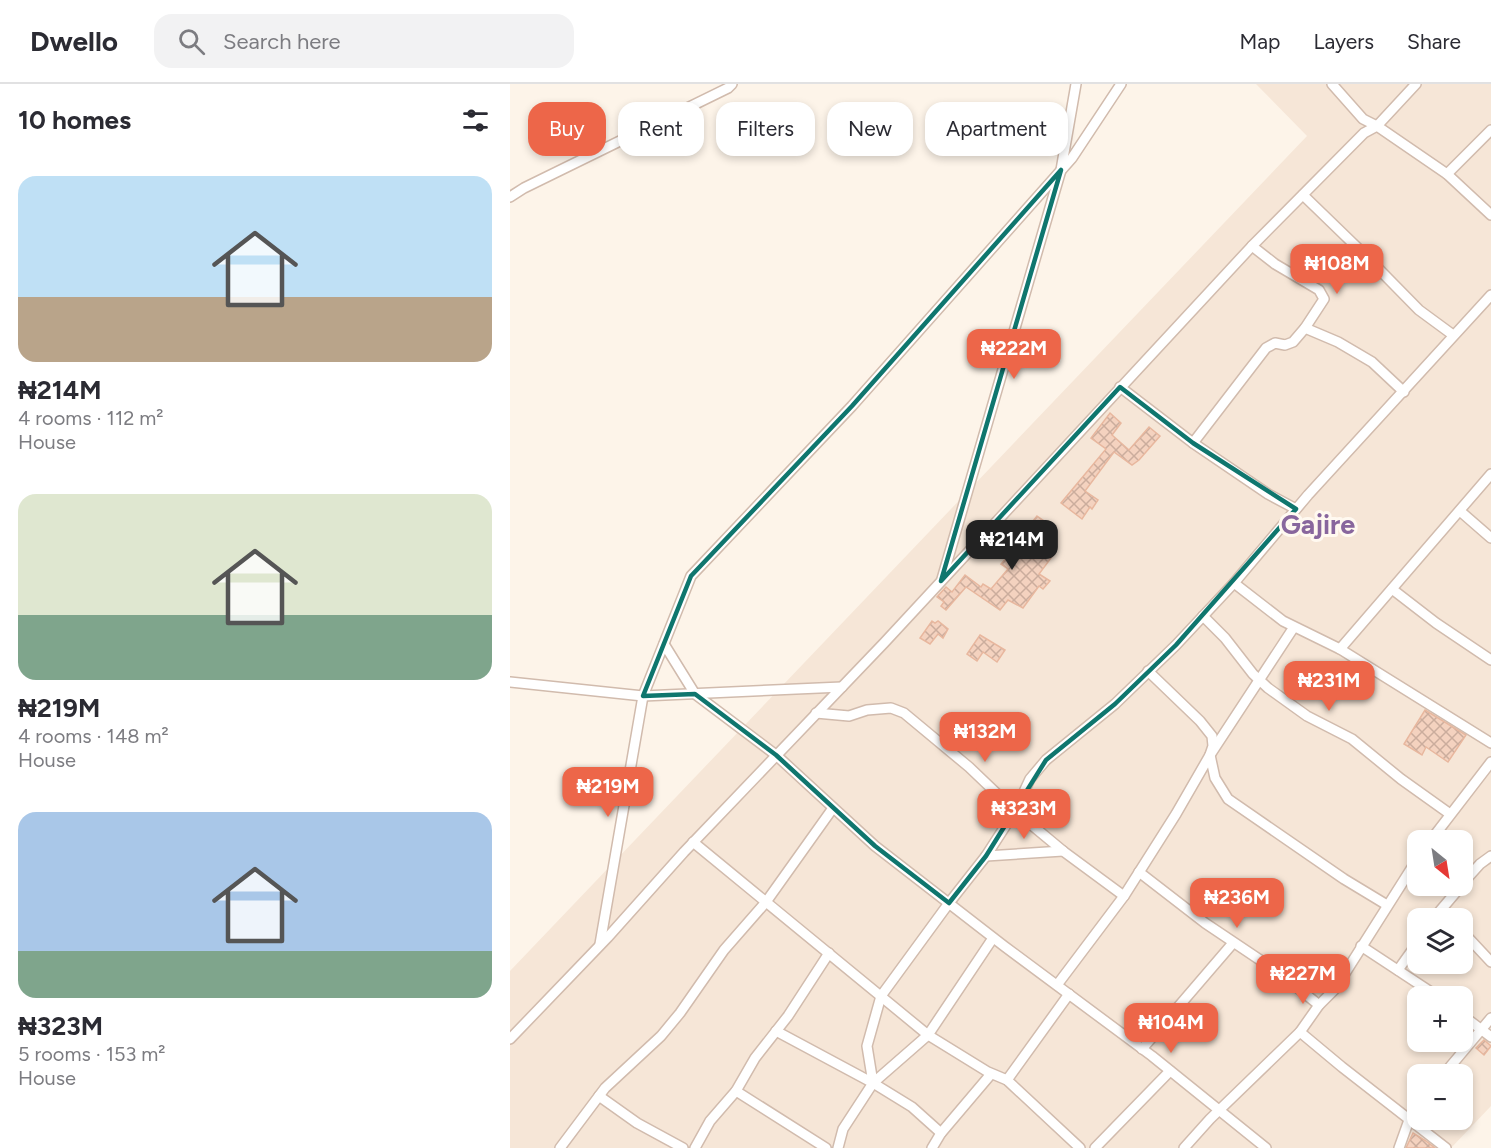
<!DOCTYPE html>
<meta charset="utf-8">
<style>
:root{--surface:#fff;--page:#f2f2f3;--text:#2b2b33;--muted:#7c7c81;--line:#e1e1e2;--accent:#ed6649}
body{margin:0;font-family:Figtree,sans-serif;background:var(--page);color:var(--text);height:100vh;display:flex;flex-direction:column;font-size:22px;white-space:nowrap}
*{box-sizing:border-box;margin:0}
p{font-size:20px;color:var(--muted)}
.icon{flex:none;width:33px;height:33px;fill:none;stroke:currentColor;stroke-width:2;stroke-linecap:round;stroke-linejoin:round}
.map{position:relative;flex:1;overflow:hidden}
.details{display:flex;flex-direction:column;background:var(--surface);width:510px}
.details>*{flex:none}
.banner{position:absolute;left:18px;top:18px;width:570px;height:54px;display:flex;gap:12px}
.needle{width:39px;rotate:150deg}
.controls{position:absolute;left:897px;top:746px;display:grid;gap:12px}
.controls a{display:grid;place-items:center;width:66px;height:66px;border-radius:12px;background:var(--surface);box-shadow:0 3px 9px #0003;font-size:30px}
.price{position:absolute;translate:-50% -51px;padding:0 14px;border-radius:12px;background:var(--accent);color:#fff;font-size:20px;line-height:39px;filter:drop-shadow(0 2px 3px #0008)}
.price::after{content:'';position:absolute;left:50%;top:36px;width:18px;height:14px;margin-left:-9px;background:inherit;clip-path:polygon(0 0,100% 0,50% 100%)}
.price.current{background:#222;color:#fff}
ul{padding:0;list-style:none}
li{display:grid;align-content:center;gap:12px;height:318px;padding:0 18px}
li span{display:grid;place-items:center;height:186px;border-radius:18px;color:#555}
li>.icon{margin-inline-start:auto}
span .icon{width:108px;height:108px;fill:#fffc;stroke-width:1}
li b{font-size:26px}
h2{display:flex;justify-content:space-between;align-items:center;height:72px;padding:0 18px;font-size:26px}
.pill{padding:0 21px;border-radius:18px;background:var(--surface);box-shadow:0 3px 9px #0003;font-size:21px;line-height:54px}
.pill.current{background:var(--accent);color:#fff}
header{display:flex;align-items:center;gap:36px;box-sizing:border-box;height:84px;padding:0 30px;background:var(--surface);border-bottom:2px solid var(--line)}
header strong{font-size:28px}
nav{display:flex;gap:33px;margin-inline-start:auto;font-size:21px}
.search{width:420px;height:54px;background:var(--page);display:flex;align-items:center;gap:15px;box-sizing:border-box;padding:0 21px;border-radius:18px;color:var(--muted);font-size:22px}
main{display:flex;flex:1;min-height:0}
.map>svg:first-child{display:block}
</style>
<header>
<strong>Dwello</strong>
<div class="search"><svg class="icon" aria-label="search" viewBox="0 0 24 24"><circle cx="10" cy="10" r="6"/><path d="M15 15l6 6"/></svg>Search here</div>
<nav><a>Map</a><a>Layers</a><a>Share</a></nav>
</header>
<main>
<section class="details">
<h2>10 homes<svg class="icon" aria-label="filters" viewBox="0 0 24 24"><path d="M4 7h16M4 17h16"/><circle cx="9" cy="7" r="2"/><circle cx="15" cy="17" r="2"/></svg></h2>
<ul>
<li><span style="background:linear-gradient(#bfe0f5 65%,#b9a48a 0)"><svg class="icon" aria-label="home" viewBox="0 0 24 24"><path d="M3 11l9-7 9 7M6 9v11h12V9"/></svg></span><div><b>₦214M</b><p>4 rooms · 112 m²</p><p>House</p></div></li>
<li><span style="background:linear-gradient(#dfe7d0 65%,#7fa58c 0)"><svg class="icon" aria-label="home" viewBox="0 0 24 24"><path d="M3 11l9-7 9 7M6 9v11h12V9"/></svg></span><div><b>₦219M</b><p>4 rooms · 148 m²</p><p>House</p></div></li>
<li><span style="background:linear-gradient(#a9c7e8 75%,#7fa58c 0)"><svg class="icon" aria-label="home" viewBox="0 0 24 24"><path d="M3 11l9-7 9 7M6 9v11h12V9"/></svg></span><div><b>₦323M</b><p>5 rooms · 153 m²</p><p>House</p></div></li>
</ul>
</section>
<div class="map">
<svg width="981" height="1064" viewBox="0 0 981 1064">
<defs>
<pattern id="building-cross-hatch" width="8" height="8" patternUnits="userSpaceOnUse" patternTransform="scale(1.5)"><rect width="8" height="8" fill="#f4d2bf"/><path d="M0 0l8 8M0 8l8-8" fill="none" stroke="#cbad9d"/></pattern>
</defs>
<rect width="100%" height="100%" fill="#fdf4e9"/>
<path fill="#f6e6d7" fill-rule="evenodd" d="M 746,0 L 981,0 L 981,1022 L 941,1064 L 0,1064 L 0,887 L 797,52 ZM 908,756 L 952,756 L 952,801 L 908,801 ZM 908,834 L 952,834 L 952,879 L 908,879 ZM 908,912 L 952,912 L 952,957 L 908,957 ZM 908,990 L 952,990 L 952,1035 L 908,1035 Z"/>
<g fill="url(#building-cross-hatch)" stroke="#e8b79e" stroke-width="1.5">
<path d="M 600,329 L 611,339 L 602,351 L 619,366 L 639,343 L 650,352 L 629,376 L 622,381 L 604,368 L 575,407 L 588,416 L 582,425 L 580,423 L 572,435 L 551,419 L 596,365 L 581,354 Z"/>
<path d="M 527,432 L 540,441 L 526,459 L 544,470 L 529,490 L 540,497 L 533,505 L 529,502 L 513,524 L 498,516 L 490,526 L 456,503 L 436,526 L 431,522 L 434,518 L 427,513 L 436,503 L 442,508 L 455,491 L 471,503 L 473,500 L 481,505 L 498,485 L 491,480 L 506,463 L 492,453 L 499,444 L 511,452 Z"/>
<path d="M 422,537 L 425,539 L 428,537 L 438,545 L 433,554 L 428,550 L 420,560 L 410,554 Z"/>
<path d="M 470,551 L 495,566 L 487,578 L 473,568 L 467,577 L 457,570 Z"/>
<path d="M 915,626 L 956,651 L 938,678 L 916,663 L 912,671 L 894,660 Z"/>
<path d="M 974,956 L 981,962 L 974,971 L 966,964 Z"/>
<path d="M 903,1049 L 916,1057 L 925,1064 L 896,1064 Z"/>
</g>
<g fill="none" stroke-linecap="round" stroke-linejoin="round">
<g stroke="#d1bbad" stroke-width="12">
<g id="minor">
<path d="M 822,0 L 853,35 L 867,42 L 937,90 L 981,131"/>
<path d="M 937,90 L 981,46"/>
<path d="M 793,111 L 856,172 L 909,226 L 943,251"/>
<path d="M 0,113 L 14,104 L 218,4 L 222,0"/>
<path d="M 795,244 L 828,258 L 862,278 L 894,308"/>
<path d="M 610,303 L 683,359 L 758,410 L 786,425"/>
<path d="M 683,359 L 756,264 L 765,259 L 775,261 L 783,258 L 795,244 L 814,215 L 809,206 L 765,180 L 742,162"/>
<path d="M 950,427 L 981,454"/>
<path d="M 432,495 L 551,86 L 566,0"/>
<path d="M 724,499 L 773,537 L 830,565 L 981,659"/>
<path d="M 882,505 L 926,539 L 981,576"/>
<path d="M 693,532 L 715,554 L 743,590 L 758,604 L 797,632 L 842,655 L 891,695 L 940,730"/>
<path d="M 154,560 L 185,610 L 266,671 L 365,762 L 494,862 L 642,972 L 756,1064"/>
<path d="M 830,565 L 981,390"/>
<path d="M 638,587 L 690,637 L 702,652 L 703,662 L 700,671 L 705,694 L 718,715 L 834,795 L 877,821"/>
<path d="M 0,598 L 133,612 L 332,603"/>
<path d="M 306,629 L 339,632 L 357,626 L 381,624 L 394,629 L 459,683 L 505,727 L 553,767 L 614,812"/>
<path d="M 921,756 L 981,678"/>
<path d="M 183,758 L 418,951 L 478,988 L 497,996 L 570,1064"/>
<path d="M 476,772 L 553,767"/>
<path d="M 629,788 L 695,839 L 768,888 L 809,921"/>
<path d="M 952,800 L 970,780 L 981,772"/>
<path d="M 924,834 L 952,801"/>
<path d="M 952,847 L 981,878"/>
<path d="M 90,860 L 133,612 L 181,492 L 342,322 L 562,74 L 611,0"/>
<path d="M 851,862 L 927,912"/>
<path d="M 888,886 L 908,858"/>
<path d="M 547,901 L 614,812 L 666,730 L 700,671 L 784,543"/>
<path d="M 952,931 L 981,953"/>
<path d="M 266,947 L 363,999"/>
<path d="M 790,948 L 832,983 L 936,1064"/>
<path d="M 0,955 L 98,853 L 174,768 L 374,559 L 742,162 L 854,49 L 867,42 L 906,0"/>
<path d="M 632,965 L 723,859"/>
<path d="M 934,990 L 981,934"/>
<path d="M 497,996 L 559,910"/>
<path d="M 226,1007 L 316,1064"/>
<path d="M 89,1012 L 127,1039 L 173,1064"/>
<path d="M 431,1049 L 402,1023 L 363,999 L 418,951 L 483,854"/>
<path d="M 50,1064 L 95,1004 L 151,952 L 170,929 L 214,866 L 256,818 L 323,724"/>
<path d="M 185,1064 L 200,1037 L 226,1007 L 245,974 L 278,932 L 319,869"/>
<path d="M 328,1064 L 333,1045 L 363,999 L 357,962 L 371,912 L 439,819 L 476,772 L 505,727 L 520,695 L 536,676 L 605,620 L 666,561 L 724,499 L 798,411 L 981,211"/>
<path d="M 422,1064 L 431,1049 L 481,990"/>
<path d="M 585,1064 L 660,987"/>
<path d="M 674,1064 L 700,1035 L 790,948 L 809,921 L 825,905 L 908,774"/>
<path d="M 889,1064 L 899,1036 L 908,1025"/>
</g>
</g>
<use href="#minor" stroke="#fff" stroke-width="9"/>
</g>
<path fill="none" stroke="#0f766e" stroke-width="4.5" stroke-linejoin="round" d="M 551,86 L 431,497 L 610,303 L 683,359 L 786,425 L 666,561 L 605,620 L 536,676 L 476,772 L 439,819 L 365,762 L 266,671 L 185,610 L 133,612 L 181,492 L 342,322 Z"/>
<g text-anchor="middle" stroke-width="6" stroke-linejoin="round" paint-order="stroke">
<g font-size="27" font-weight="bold" fill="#88669d" stroke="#fff9f0">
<text x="808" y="450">Gajire</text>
</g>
</g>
</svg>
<div class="controls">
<a><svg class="needle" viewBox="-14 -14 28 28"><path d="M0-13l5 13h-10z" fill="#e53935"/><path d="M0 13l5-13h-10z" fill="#7c7c81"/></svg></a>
<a><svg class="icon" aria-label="layers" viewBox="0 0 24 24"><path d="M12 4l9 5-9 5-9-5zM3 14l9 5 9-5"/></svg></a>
<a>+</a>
<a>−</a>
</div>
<b class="price" style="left:827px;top:211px">₦108M</b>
<b class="price" style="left:504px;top:296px">₦222M</b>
<b class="price current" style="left:502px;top:487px">₦214M</b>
<b class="price" style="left:819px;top:628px">₦231M</b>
<b class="price" style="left:475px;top:679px">₦132M</b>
<b class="price" style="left:98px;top:734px">₦219M</b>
<b class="price" style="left:514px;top:756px">₦323M</b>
<b class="price" style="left:727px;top:845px">₦236M</b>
<b class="price" style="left:793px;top:921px">₦227M</b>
<b class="price" style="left:661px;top:970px">₦104M</b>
<div class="banner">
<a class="pill current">Buy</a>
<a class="pill">Rent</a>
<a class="pill">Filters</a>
<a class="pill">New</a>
<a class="pill">Apartment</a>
</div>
</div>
</main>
